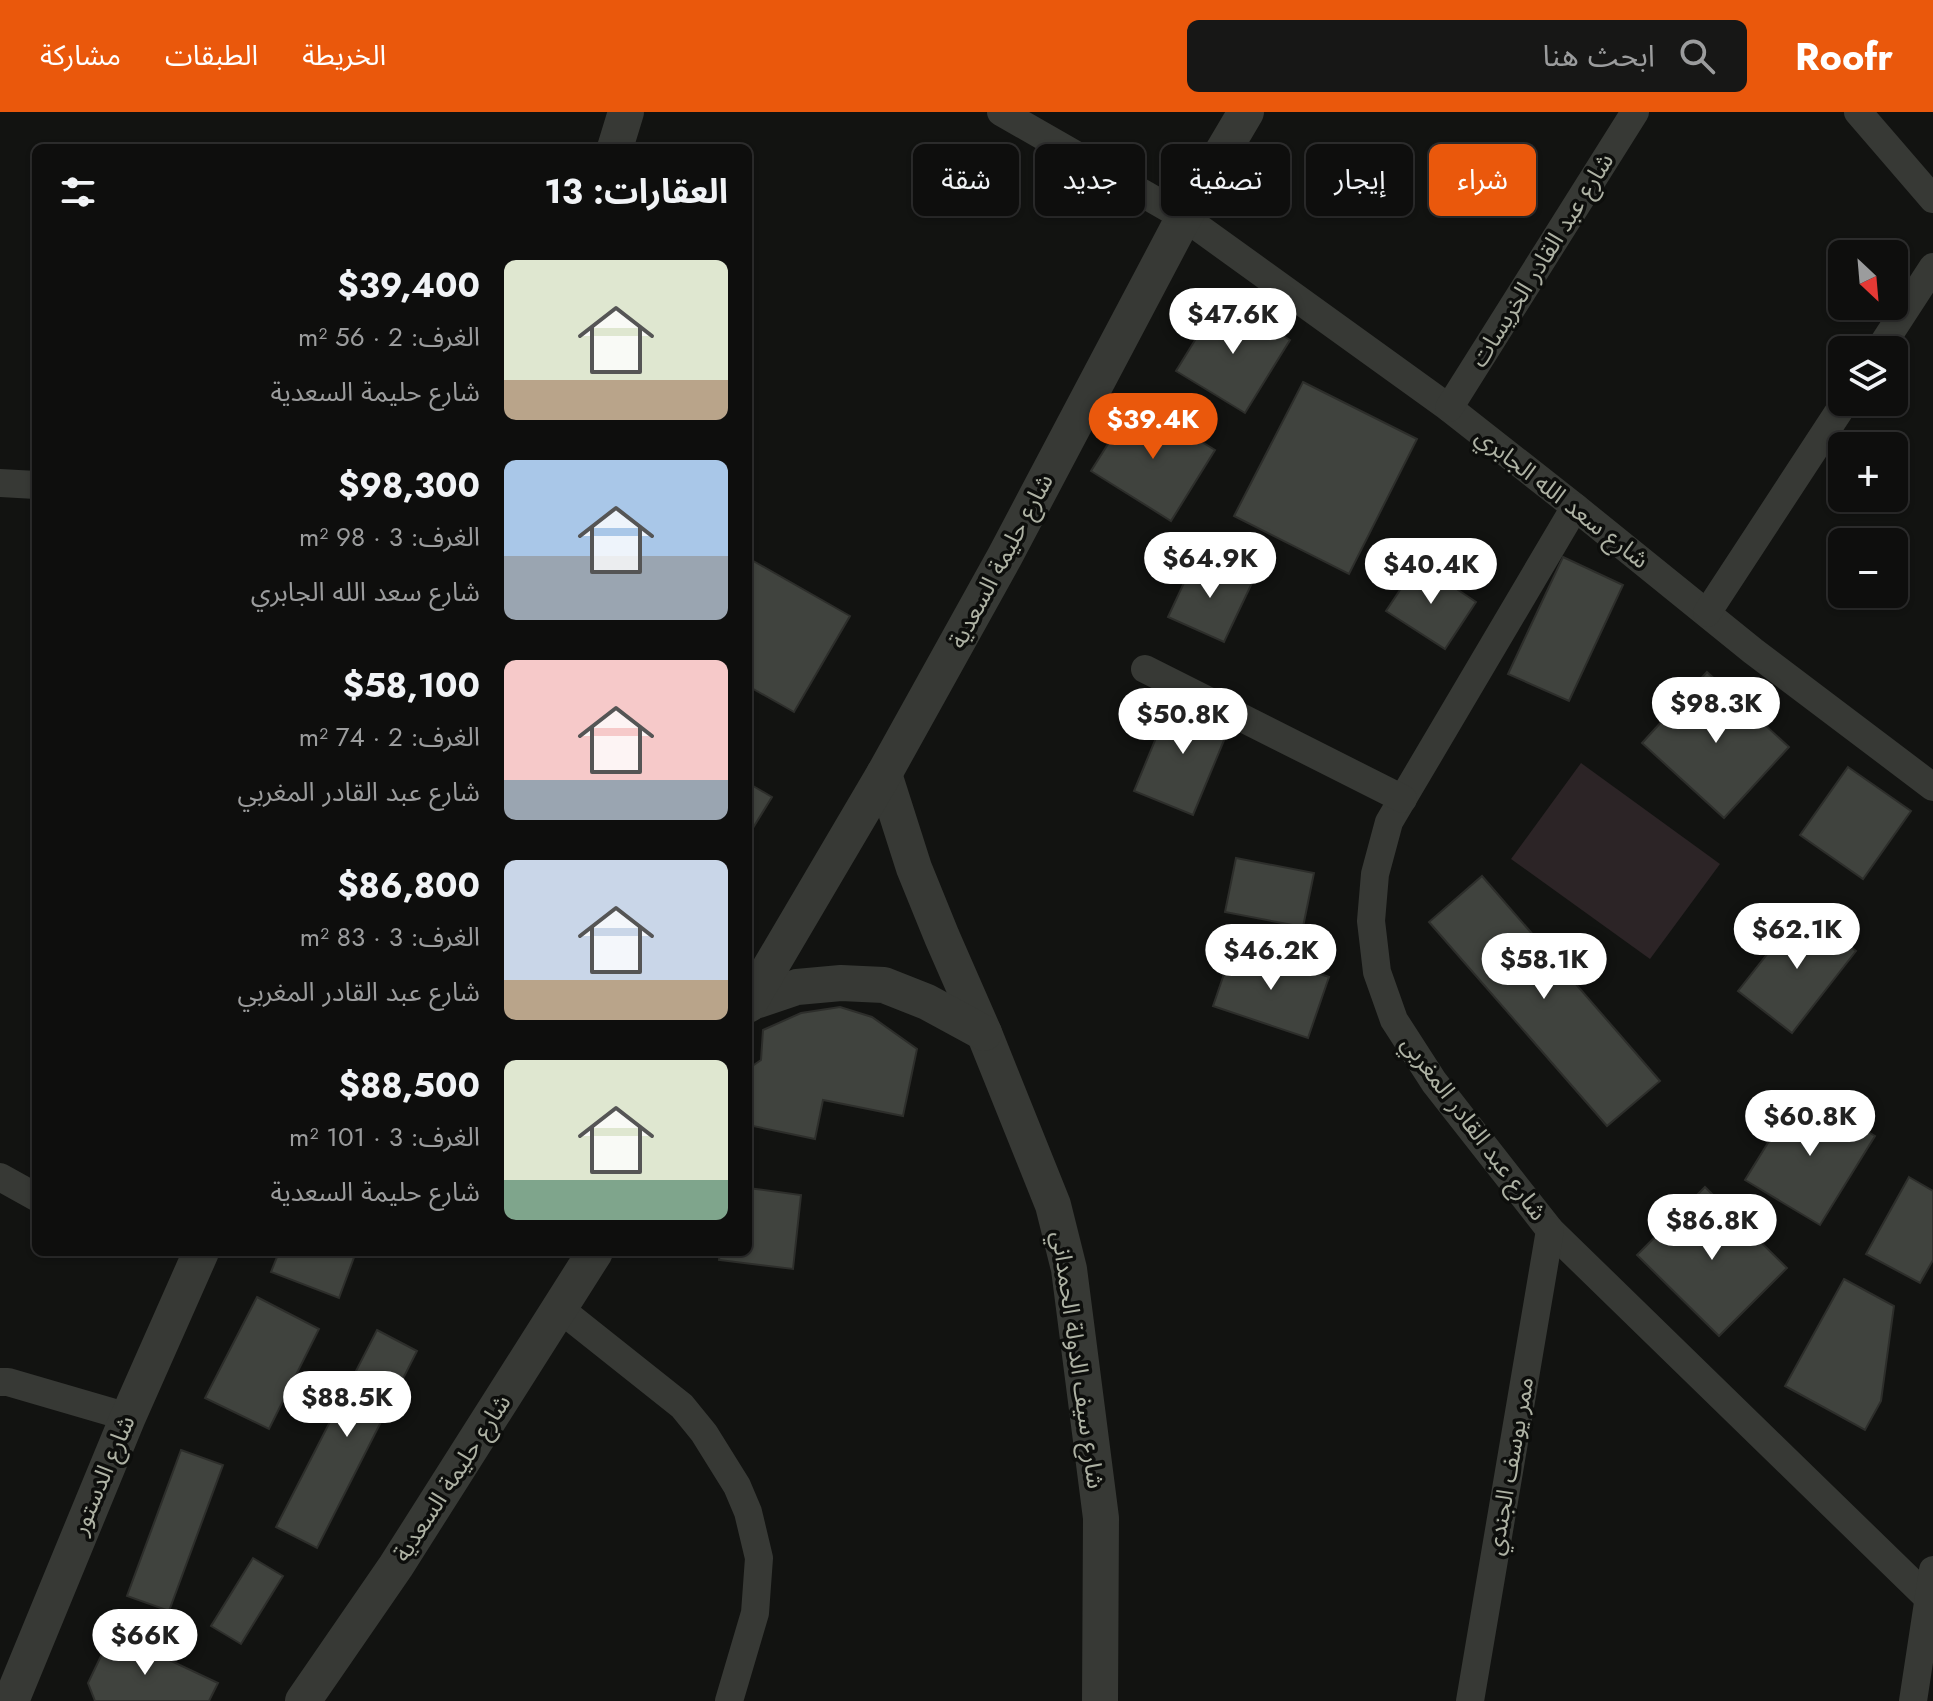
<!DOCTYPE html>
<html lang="ar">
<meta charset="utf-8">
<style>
:root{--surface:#0e0e0d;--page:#171716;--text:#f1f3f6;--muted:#9b9c9d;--line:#2e2e2e;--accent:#ea580c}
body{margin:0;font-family:Jost,"Noto Sans Arabic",sans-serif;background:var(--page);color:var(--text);direction:rtl;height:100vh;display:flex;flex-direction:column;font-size:30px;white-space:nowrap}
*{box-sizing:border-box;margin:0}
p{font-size:26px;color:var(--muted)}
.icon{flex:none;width:44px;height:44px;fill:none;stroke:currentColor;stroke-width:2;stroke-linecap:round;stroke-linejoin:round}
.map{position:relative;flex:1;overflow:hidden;direction:ltr}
.side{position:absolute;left:32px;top:32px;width:720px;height:1112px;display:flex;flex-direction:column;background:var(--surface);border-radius:12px;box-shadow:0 2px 6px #0004,0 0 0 2px var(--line);direction:rtl}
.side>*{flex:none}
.top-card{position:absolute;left:776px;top:32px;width:760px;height:72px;direction:rtl;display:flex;gap:16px}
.needle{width:52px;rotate:154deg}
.tools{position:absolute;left:1828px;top:128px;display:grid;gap:16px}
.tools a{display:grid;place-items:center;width:80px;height:80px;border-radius:12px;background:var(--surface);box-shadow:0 2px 6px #0004,0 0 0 2px var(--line);font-size:40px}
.price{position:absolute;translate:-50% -68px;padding:0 18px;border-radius:28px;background:#fff;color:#222;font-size:26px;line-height:52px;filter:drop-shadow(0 2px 4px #0008)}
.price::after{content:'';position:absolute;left:50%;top:48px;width:24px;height:18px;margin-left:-12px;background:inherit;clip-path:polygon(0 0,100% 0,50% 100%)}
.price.current{background:var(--accent);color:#fff}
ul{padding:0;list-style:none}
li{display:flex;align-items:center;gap:24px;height:200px;padding:0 24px}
li span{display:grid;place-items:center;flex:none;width:224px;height:160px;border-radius:12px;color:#555}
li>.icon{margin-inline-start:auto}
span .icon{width:96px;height:96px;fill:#fffc;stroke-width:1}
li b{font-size:34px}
h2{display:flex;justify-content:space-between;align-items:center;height:96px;padding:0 24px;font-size:34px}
.tag{padding:0 28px;border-radius:12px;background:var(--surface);box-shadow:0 2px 6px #0004,0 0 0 2px var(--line);font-size:28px;line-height:72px}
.tag.current{background:var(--accent);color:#fff}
header{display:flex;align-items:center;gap:48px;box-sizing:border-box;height:112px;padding:0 40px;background:var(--accent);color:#fff}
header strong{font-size:38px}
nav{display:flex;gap:44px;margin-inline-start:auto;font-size:28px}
.search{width:560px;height:72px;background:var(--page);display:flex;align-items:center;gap:20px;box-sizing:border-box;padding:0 28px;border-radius:12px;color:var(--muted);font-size:30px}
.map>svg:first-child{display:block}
</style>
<header>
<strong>Roofr</strong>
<div class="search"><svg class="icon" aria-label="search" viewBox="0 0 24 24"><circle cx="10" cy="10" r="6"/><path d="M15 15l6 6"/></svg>ابحث هنا</div>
<nav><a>الخريطة</a><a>الطبقات</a><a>مشاركة</a></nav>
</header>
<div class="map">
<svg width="1933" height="1589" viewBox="0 0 1933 1589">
<rect width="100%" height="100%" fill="#121311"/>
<path fill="#2c2426" d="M 1581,651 L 1720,752 L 1650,847 L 1511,747 Z"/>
<g fill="#40433e" stroke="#2d2e2b" stroke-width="2">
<path d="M 1221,186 L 1290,228 L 1245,301 L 1176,259 Z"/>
<path d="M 1303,270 L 1417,327 L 1349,462 L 1234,404 Z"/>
<path d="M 1135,289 L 1215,338 L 1171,409 L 1091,359 Z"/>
<path d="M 1196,445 L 1252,471 L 1224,530 L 1168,505 Z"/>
<path d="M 1563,445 L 1623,473 L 1569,589 L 1508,562 Z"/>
<path d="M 748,446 L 850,504 L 794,600 L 748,574 Z"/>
<path d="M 1418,451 L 1476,490 L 1445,537 L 1386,499 Z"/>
<path d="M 1707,560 L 1789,635 L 1724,706 L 1642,631 Z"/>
<path d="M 1173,585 L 1232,609 L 1193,703 L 1134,679 Z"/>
<path d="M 1848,655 L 1911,699 L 1863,767 L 1800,723 Z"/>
<path d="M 748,671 L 772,685 L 748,724 Z"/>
<path d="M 1236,746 L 1314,761 L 1303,815 L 1225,800 Z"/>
<path d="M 1482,764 L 1660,969 L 1607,1014 L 1429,810 Z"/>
<path d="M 1802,798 L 1856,839 L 1792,921 L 1738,879 Z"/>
<path d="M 1234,833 L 1329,865 L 1308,926 L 1213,894 Z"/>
<path d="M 840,895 L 872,905 L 917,937 L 903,1004 L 823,988 L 815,1027 L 748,1013 L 748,957 L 761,948 L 763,918 L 801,901 Z"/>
<path d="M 1800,979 L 1875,1024 L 1820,1113 L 1745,1068 Z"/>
<path d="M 1909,1065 L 1933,1079 L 1933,1148 L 1920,1171 L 1866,1142 Z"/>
<path d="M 1705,1075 L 1787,1156 L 1719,1224 L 1637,1143 Z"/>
<path d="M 748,1076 L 801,1083 L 793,1157 L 719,1148 L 720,1140 L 748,1140 Z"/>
<path d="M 279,1140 L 356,1140 L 339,1186 L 271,1160 Z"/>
<path d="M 1844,1167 L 1894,1194 L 1881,1289 L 1865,1318 L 1785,1274 Z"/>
<path d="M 257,1185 L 319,1217 L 269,1317 L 205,1286 Z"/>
<path d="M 377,1218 L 417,1239 L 317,1436 L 276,1415 Z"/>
<path d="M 181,1338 L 223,1353 L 169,1499 L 127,1484 Z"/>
<path d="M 253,1446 L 283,1464 L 241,1532 L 211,1514 Z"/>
<path d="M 112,1521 L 218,1571 L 209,1589 L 95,1589 L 88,1571 Z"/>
</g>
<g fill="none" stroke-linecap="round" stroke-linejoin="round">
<g stroke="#373935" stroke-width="28">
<path d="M 1001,0 L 1184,105 L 1449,296 L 1575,395 L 1753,539 L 1933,675"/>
<path d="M 1858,0 L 1933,87"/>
<path d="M 1879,238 L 1933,155"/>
<path d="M 1449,296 L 1635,0"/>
<path d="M 0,371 L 36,373"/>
<path d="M 1575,395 L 1389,710 L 1375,762 L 1371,809 L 1377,860 L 1394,908 L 1434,970 L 1550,1118 L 1928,1486"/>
<path d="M 1707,501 L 1845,290"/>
<path d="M 1145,557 L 1403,687"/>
<path d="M 0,1065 L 36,1085"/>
<path d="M 560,1197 L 682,1294 L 704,1321 L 737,1374 L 748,1400 L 759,1446 L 755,1501 L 729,1589"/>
<path d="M 0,1270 L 8,1270 L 128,1305"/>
<path d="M 1470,1589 L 1550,1118"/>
<path d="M 1913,1589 L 1933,1458"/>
</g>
<g stroke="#373935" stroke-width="36">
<path d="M 615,36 L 626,0"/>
<path d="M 884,662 L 914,756 L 942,825 L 984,921 L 1053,1093 L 1069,1157 L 1101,1406 L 1100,1589"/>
<path d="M 749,891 L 797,875 L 841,871 L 884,873 L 927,890 L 984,921"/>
<path d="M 748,893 L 884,662 L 1005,444 L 1184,105 L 1246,0"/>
<path d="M 11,1589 L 128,1305 L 201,1140"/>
<path d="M 303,1589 L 396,1454 L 595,1140"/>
</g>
</g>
<g text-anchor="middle" stroke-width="7" stroke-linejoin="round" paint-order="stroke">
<g font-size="24" fill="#aeb2a4" stroke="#0d0e0c">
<text transform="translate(1542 148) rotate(-58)" y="8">شارع عبد القادر الخريسات</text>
<text transform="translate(1562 386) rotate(38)" y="8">شارع سعد الله الجابري</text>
<text transform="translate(1001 449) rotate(-62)" y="8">شارع حليمة السعدية</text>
<text transform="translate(1474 1016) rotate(53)" y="8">شارع عبد القادر المغربي</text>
<text transform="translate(1078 1248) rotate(82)" y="8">شارع سيف الدولة الحمداني</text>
<text transform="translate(1510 1354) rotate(-80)" y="8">ممر يوسف الجندي</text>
<text transform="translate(103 1363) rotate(-67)" y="8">شارع الدستور</text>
<text transform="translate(452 1366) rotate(-57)" y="8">شارع حليمة السعدية</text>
</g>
</g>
</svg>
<div class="tools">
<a><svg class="needle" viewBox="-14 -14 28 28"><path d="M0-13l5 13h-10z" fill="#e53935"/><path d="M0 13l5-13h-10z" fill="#9b9c9d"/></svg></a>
<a><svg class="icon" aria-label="layers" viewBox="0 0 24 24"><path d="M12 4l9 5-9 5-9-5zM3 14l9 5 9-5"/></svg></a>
<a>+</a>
<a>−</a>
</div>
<b class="price" style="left:1233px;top:244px">$47.6K</b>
<b class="price current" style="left:1153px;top:349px">$39.4K</b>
<b class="price" style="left:1210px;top:488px">$64.9K</b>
<b class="price" style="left:1431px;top:494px">$40.4K</b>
<b class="price" style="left:1716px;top:633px">$98.3K</b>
<b class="price" style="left:1183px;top:644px">$50.8K</b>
<b class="price" style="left:1797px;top:859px">$62.1K</b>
<b class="price" style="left:1271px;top:880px">$46.2K</b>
<b class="price" style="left:1544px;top:889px">$58.1K</b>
<b class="price" style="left:1810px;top:1046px">$60.8K</b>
<b class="price" style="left:1712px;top:1150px">$86.8K</b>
<b class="price" style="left:347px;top:1327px">$88.5K</b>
<b class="price" style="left:145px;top:1565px">$66K</b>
<div class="top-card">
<a class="tag current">شراء</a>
<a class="tag">إيجار</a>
<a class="tag">تصفية</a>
<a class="tag">جديد</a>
<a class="tag">شقة</a>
</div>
<section class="side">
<h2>العقارات: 13<svg class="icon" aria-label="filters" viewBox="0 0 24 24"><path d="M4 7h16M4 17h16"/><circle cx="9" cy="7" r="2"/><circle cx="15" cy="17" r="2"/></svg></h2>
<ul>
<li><span style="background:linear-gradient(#dfe7d0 75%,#b9a48a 0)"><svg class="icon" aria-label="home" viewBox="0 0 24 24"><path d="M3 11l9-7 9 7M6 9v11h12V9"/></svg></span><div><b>$39,400</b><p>الغرف: 2 · 56 m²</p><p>شارع حليمة السعدية</p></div></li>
<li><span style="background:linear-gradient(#a9c7e8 60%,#9aa5b1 0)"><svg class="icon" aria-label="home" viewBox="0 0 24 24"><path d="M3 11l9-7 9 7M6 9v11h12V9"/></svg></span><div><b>$98,300</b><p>الغرف: 3 · 98 m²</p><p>شارع سعد الله الجابري</p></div></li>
<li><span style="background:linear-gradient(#f6c9c9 75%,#9aa5b1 0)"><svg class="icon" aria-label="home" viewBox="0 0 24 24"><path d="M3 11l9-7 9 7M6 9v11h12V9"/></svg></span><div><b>$58,100</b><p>الغرف: 2 · 74 m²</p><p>شارع عبد القادر المغربي</p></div></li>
<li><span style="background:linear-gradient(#c9d6e8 75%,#b9a48a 0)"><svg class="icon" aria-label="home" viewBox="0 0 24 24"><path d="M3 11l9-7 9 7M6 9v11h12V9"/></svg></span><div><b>$86,800</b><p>الغرف: 3 · 83 m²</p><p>شارع عبد القادر المغربي</p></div></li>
<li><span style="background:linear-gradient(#dfe7d0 75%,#7fa58c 0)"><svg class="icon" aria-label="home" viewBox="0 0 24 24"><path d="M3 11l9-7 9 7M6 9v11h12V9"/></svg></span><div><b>$88,500</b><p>الغرف: 3 · 101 m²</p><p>شارع حليمة السعدية</p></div></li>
</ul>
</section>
</div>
